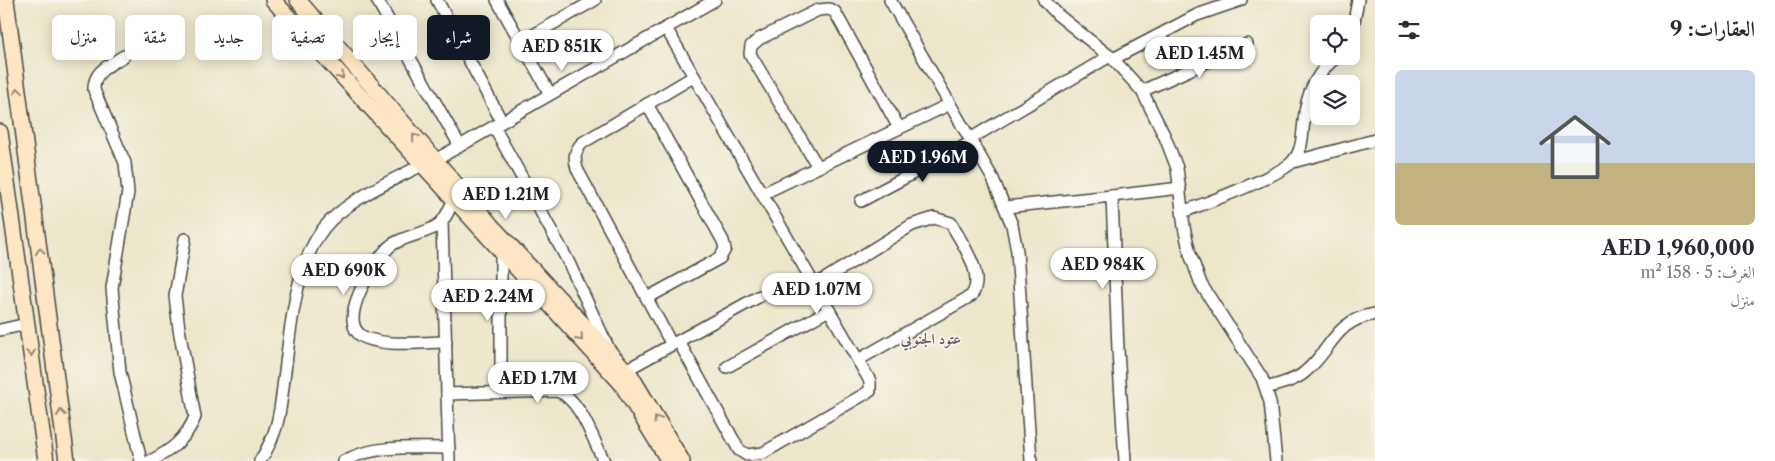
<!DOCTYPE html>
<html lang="ar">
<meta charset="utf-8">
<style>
:root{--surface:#fff;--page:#f2f2f3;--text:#2b2b33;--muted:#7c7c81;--line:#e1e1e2;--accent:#111827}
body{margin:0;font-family:"Libre Caslon Text",Amiri,serif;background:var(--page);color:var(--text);direction:rtl;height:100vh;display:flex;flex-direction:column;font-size:19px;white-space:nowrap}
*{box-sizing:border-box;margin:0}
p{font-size:16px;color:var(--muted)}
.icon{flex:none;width:28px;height:28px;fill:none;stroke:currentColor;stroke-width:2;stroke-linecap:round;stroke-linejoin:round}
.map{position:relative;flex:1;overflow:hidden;direction:ltr}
.details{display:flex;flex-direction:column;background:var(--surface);width:400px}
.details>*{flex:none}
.banner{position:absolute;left:15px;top:15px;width:475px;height:45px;direction:rtl;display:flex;gap:10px}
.buttons{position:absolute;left:1310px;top:15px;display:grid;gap:10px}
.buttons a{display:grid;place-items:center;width:50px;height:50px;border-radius:8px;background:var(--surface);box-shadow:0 2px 12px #0003;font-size:25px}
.price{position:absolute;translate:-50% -42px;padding:0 11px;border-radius:18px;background:#fff;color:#222;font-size:16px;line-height:32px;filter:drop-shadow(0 1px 2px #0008)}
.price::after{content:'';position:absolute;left:50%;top:30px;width:15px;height:11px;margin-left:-8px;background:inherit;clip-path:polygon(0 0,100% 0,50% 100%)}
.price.selected{background:var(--accent);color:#fff}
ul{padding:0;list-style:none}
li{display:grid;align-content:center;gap:10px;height:265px;padding:0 20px}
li+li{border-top:1px solid var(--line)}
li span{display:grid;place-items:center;height:155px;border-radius:8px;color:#555}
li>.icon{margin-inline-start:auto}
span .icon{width:90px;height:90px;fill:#fffc;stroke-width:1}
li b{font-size:21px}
h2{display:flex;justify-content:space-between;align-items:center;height:60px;padding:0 20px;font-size:21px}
.pill{padding:0 18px;border-radius:8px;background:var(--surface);box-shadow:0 2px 12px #0003;font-size:18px;line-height:45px}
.pill.selected{background:var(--accent);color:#fff}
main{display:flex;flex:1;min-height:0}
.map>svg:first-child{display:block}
</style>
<main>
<section class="details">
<h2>العقارات: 9<svg class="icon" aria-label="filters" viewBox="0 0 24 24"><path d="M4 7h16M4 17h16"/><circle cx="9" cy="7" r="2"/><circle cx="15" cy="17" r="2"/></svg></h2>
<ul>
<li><span style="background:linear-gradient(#c9d6e8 60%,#c2b280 0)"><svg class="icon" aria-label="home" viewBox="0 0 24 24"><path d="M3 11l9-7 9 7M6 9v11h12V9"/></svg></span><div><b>AED 1,960,000</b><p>الغرف: 5 · 158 m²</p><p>منزل</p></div></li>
</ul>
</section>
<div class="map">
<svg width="1375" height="461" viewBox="0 0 1375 461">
<rect width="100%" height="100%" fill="#f7f3e8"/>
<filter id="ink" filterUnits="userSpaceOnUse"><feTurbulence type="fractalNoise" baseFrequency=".02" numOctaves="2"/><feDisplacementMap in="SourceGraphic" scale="10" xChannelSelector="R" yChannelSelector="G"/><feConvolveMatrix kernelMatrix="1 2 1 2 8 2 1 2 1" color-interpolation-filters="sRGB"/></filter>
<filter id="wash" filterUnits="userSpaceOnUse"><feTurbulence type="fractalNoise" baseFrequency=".0096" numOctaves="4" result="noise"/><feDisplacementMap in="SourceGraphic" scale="20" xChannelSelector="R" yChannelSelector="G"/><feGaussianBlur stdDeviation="1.12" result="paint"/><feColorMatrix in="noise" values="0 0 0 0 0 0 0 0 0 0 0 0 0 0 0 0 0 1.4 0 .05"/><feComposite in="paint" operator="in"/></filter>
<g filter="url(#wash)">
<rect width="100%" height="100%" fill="#ece6ca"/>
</g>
<g filter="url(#ink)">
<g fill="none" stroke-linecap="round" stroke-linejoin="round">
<g stroke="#484743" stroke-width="14">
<g id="street">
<path d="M 377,0 L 460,146"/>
<path d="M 437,0 L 502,122"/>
<path d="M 497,0 L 550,94"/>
<path d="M 890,0 L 993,179 L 1012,225 L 1017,251 L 1031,461"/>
<path d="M 1044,0 L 1058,15 L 1113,59 L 1197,15 L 1241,0"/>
<path d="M 666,28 L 870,381 L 870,391 L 763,453 L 747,455 L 739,450 L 679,342"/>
<path d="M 1351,38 L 1358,0"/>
<path d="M 521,42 L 595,0"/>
<path d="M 124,56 C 110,65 93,71 94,90 L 125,163 L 128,192 L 112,288 L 120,372 L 141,461"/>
<path d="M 1113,59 L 1142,91 L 1165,137 L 1177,168 L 1184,227 L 1190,254 L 1201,284 L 1262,378 L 1270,402 L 1276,461"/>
<path d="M 1142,91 L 1247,44"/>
<path d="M 494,127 L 568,261 L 608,347"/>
<path d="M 970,139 L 1110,56"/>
<path d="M 1293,162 L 1375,140"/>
<path d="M 430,163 L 715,0"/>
<path d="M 818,167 L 750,54 L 751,46 L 759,39 L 818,10 L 829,9 L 835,12 L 899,128"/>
<path d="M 762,194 L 950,104"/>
<path d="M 1112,196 L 1180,188"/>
<path d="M 861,201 L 972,142"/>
<path d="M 1006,207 L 1112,196 L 1118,350 L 1125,461"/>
<path d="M 1183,212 C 1205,203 1281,176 1293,161 C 1303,150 1302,135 1304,121 C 1306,95 1316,72 1338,56"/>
<path d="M 442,222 L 449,461"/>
<path d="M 815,285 L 912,225 L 934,218 L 951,223 C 961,243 987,275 971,296 L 858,360"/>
<path d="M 647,298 L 720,258 L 725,249 L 723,241 L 647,104"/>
<path d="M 0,330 L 27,324"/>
<path d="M 446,342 C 421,342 390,347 366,338 C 332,326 374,262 389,247 C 402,235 433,234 443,220 C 448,214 450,206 454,200"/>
<path d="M 672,345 L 577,169 C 574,158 574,152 582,143 L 693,77"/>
<path d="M 727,367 L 829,310"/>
<path d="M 626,370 L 760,296"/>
<path d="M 1266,388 C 1279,384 1295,381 1305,372 C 1333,349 1333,321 1375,314"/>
<path d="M 501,392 L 501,252"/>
<path d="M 447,394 L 557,391 C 580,398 593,440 604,461"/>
<path d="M 150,461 C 171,451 186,439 195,417 L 179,329 L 175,296 L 185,239"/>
<path d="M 260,461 C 281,428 280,408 285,371 C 291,325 296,254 331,220 C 356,196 391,181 422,165"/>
<path d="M 344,461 C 376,444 413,448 449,448"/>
</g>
</g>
<g stroke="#484743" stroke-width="18">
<g id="secondary">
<path d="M 6,0 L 67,461"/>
<path d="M 273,0 L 621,383 L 669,461"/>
<path d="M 298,0 L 490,224 L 631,376 L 682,461"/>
<path d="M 0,132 L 46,461"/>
</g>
</g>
<use href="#street" stroke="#fff" stroke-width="11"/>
<use href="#secondary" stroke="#fce6c4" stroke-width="15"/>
</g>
<defs><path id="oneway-chevron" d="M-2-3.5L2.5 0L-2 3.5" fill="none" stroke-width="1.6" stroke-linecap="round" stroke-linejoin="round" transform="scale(1.25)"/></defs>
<g stroke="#948878">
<use href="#oneway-chevron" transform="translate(341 76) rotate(48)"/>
<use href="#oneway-chevron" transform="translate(18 91) rotate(-98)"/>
<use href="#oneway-chevron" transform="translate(415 137) rotate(-130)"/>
<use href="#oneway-chevron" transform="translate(40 251) rotate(-98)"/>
<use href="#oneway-chevron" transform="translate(580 338) rotate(48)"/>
<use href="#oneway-chevron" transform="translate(31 353) rotate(82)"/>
<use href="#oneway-chevron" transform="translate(61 413) rotate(-97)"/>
<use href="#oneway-chevron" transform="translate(657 419) rotate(-121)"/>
</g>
</g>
<g text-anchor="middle" stroke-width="4" stroke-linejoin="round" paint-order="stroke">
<g font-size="15" font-weight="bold" fill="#665868" stroke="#f7f3e8">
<text x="931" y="344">عتود الجنوبي</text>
</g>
</g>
</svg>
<div class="buttons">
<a><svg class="icon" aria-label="locate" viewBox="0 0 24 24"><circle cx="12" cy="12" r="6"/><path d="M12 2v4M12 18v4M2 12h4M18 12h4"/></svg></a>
<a><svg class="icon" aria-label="layers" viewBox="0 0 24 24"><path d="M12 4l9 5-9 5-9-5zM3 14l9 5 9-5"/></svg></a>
</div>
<b class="price" style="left:562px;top:72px">AED 851K</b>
<b class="price" style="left:1200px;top:79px">AED 1.45M</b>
<b class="price selected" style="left:923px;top:183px">AED 1.96M</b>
<b class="price" style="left:506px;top:220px">AED 1.21M</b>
<b class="price" style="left:1103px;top:290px">AED 984K</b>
<b class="price" style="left:344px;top:296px">AED 690K</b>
<b class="price" style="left:817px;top:315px">AED 1.07M</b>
<b class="price" style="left:488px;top:322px">AED 2.24M</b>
<b class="price" style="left:538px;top:404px">AED 1.7M</b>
<div class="banner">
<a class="pill selected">شراء</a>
<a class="pill">إيجار</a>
<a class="pill">تصفية</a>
<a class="pill">جديد</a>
<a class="pill">شقة</a>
<a class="pill">منزل</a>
</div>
</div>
</main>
